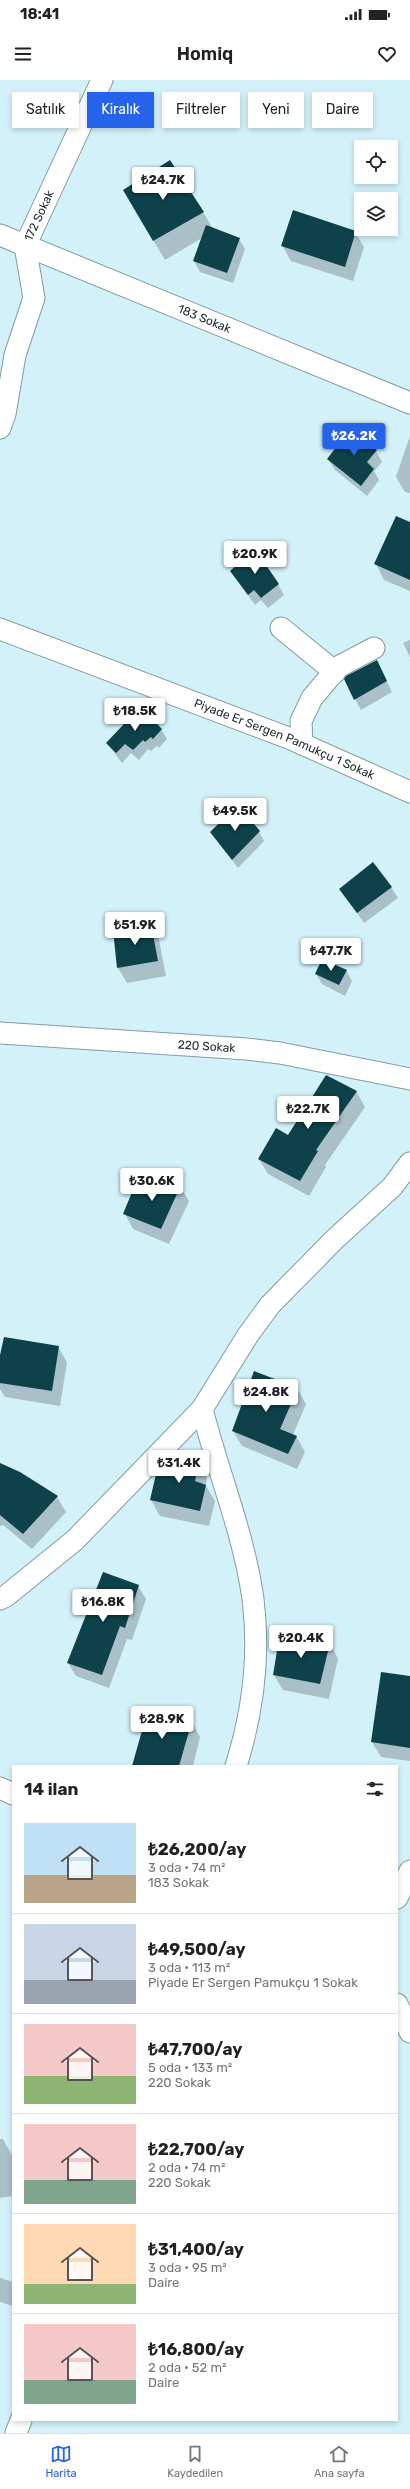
<!DOCTYPE html>
<html lang="tr">
<meta charset="utf-8">
<style>
:root{--surface:#fff;--page:#f2f2f2;--text:#222;--muted:#767676;--line:#e0e0e0;--accent:#2563eb}
body{margin:0;font-family:Rubik,sans-serif;background:var(--page);color:var(--text);height:100vh;display:flex;flex-direction:column;font-size:15px;white-space:nowrap}
*{box-sizing:border-box;margin:0}
p{font-size:13px;color:var(--muted)}
.icon{flex:none;width:22px;height:22px;fill:none;stroke:currentColor;stroke-width:2;stroke-linecap:round;stroke-linejoin:round}
.map{position:relative;flex:1;overflow:hidden}
.panel{position:absolute;left:12px;top:1685px;width:386px;height:656px;display:flex;flex-direction:column;background:var(--surface);border-radius:0px;box-shadow:0 2px 6px #0003}
.panel>*{flex:none}
.top-card{position:absolute;left:12px;top:12px;width:386px;height:36px;display:flex;gap:8px}
.controls{position:absolute;left:354px;top:60px;display:grid;gap:8px}
.controls a{display:grid;place-items:center;width:44px;height:44px;border-radius:0px;background:var(--surface);box-shadow:0 2px 6px #0003;font-size:20px}
.price{position:absolute;translate:-50% -34px;padding:0 9px;border-radius:4px;background:#fff;color:#222;font-size:13px;line-height:26px;filter:drop-shadow(0 1px 2px #0008)}
.price::after{content:'';position:absolute;left:50%;top:24px;width:12px;height:9px;margin-left:-6px;background:inherit;clip-path:polygon(0 0,100% 0,50% 100%)}
.price.active{background:var(--accent);color:#fff}
ul{padding:0;list-style:none}
li{display:flex;align-items:center;gap:12px;height:100px;padding:0 12px}
li+li{border-top:1px solid var(--line)}
li span{display:grid;place-items:center;flex:none;width:112px;height:80px;border-radius:0px;color:#555}
li>.icon{margin-inline-start:auto}
span .icon{width:48px;height:48px;fill:#fffc;stroke-width:1}
li b{font-size:17px}
h2{display:flex;justify-content:space-between;align-items:center;height:48px;padding:0 12px;font-size:17px}
.pill{padding:0 14px;border-radius:0px;background:var(--surface);box-shadow:0 2px 6px #0003;font-size:14px;line-height:36px}
.pill.active{background:var(--accent);color:#fff}
.status{display:flex;justify-content:space-between;align-items:center;height:28px;padding:0 20px;background:var(--surface);direction:ltr}
.status svg{height:11px;fill:currentColor}
header{display:flex;justify-content:space-between;align-items:center;height:52px;padding:0 12px;background:var(--surface);font-size:18px;font-weight:600}
.dock{display:flex;justify-content:space-around;align-items:center;height:56px;border-top:1px solid var(--line);background:var(--surface);font-size:11px;color:var(--muted)}
.dock a{display:grid;justify-items:center;gap:2px}
.dock .active{color:var(--accent)}
.map>svg:first-child{display:block}
</style>
<div class="status"><b>18:41</b><svg viewBox="0 0 49 12"><path d="M0 12V9h3v3zM5 12V6h3v6zM10 12V3h3v9zM15 12V0h3v12zM26 1h20v11H26zM47 4h2v5h-2z"/></svg></div>
<header><svg class="icon" aria-label="menu" viewBox="0 0 24 24"><path d="M4 6h16M4 12h16M4 18h16"/></svg>Homiq<svg class="icon" aria-label="heart" viewBox="0 0 24 24"><path d="M12 20l-8-8c-3-5 5-10 8-4 3-6 11-1 8 4z"/></svg></header>
<div class="map">
<svg width="410" height="2353" viewBox="0 0 410 2353">
<rect width="100%" height="100%" fill="#d2f1f8"/>
<g fill="#0003">
<path d="M 124,111 L 203,132 L 213,149 L 239,159 L 245,169 L 233,203 L 200,192 L 194,181 L 202,158 L 165,180 Z"/>
<path d="M 355,152 L 364,167 L 353,201 L 291,181 L 282,165 Z"/>
<path d="M 410,356 L 410,413 L 405,412 L 396,397 Z"/>
<path d="M 376,371 L 382,382 L 374,391 L 379,400 L 367,416 L 335,390 L 328,379 Z"/>
<path d="M 410,443 L 410,511 L 384,500 L 376,484 Z"/>
<path d="M 231,491 L 278,504 L 284,515 L 268,528 L 261,520 L 255,525 Z"/>
<path d="M 410,560 L 410,577 L 403,563 Z"/>
<path d="M 382,592 L 392,612 L 361,630 L 355,619 Z"/>
<path d="M 161,649 L 167,659 L 159,668 L 157,666 L 151,671 L 148,669 L 139,680 L 131,673 L 122,683 L 107,663 Z"/>
<path d="M 211,752 L 259,752 L 264,761 L 238,788 Z"/>
<path d="M 391,807 L 398,818 L 364,843 L 340,809 Z"/>
<path d="M 151,845 L 159,860 L 166,896 L 127,903 L 118,888 Z"/>
<path d="M 346,890 L 352,901 L 345,916 L 322,904 L 316,894 Z"/>
<path d="M 356,1011 L 365,1027 L 325,1085 L 326,1087 L 309,1116 L 268,1094 L 259,1079 Z"/>
<path d="M 180,1106 L 189,1121 L 169,1164 L 133,1149 L 125,1134 L 152,1109 Z"/>
<path d="M 58,1267 L 67,1282 L 60,1326 L 5,1317 L 0,1309 L 0,1281 Z"/>
<path d="M 297,1308 L 306,1324 L 293,1355 L 296,1356 L 305,1372 L 297,1389 L 242,1366 L 233,1351 Z"/>
<path d="M 198,1382 L 207,1397 L 206,1406 L 215,1421 L 209,1446 L 160,1436 L 151,1420 Z"/>
<path d="M 0,1388 L 57,1417 L 66,1432 L 32,1469 L 3,1445 L 0,1446 Z"/>
<path d="M 138,1506 L 146,1519 L 132,1560 L 127,1559 L 109,1608 L 76,1596 L 68,1583 L 82,1546 L 84,1547 Z"/>
<path d="M 330,1563 L 338,1579 L 329,1619 L 283,1610 L 274,1595 Z"/>
<path d="M 410,1597 L 410,1681 L 381,1677 L 372,1662 Z"/>
<path d="M 192,1642 L 200,1657 L 193,1686 L 132,1686 Z"/>
<path d="M 0,2059 L 3,2059 L 13,2077 L 13,2116 L 0,2118 Z"/>
<path d="M 0,2198 L 13,2202 L 13,2226 L 0,2222 Z"/>
</g>
<g fill="#0d424b">
<path d="M 170,80 L 204,132 L 153,161 L 123,110 Z"/>
<path d="M 293,130 L 356,151 L 345,187 L 281,166 Z"/>
<path d="M 206,145 L 240,158 L 227,193 L 193,181 Z"/>
<path d="M 350,349 L 377,370 L 367,382 L 374,389 L 361,406 L 327,379 Z"/>
<path d="M 396,436 L 410,442 L 410,500 L 374,484 Z"/>
<path d="M 255,469 L 279,504 L 261,518 L 254,510 L 248,515 L 230,491 Z"/>
<path d="M 377,580 L 387,601 L 354,620 L 344,599 L 346,596 Z"/>
<path d="M 140,627 L 162,649 L 153,659 L 151,657 L 145,662 L 143,660 L 133,670 L 125,664 L 116,673 L 106,663 Z"/>
<path d="M 238,725 L 260,751 L 232,780 L 210,752 Z"/>
<path d="M 373,782 L 392,807 L 357,833 L 339,809 Z"/>
<path d="M 151,844 L 158,881 L 117,888 L 113,850 Z"/>
<path d="M 322,879 L 347,890 L 339,905 L 315,894 Z"/>
<path d="M 326,995 L 357,1011 L 316,1070 L 318,1071 L 300,1101 L 258,1079 L 276,1048 L 288,1055 Z"/>
<path d="M 156,1096 L 181,1105 L 161,1149 L 123,1134 L 137,1100 L 152,1107 Z"/>
<path d="M 4,1257 L 59,1266 L 52,1311 L 0,1303 L 0,1275 Z"/>
<path d="M 254,1291 L 298,1308 L 280,1349 L 297,1356 L 288,1374 L 232,1351 Z"/>
<path d="M 174,1375 L 199,1381 L 195,1401 L 206,1405 L 200,1431 L 150,1420 L 156,1394 Z"/>
<path d="M 0,1383 L 20,1392 L 58,1416 L 23,1454 L 0,1435 Z"/>
<path d="M 103,1492 L 139,1505 L 125,1548 L 120,1546 L 102,1595 L 67,1583 Z"/>
<path d="M 280,1553 L 330,1563 L 320,1604 L 273,1595 Z"/>
<path d="M 381,1592 L 410,1596 L 410,1668 L 371,1662 Z"/>
<path d="M 149,1626 L 192,1641 L 179,1686 L 132,1686 Z"/>
</g>
<g fill="none" stroke-linecap="round" stroke-linejoin="round">
<g stroke="#809da3" stroke-width="23">
<g id="minor">
<path id="s1" d="M 0,155 L 410,323"/>
<path id="s2" d="M 0,348 L 5,334 L 15,275 L 34,218 L 25,166 L 102,0"/>
<path d="M 281,548 L 335,592"/>
<path id="s3" d="M 0,549 L 291,659 L 410,712"/>
<path d="M 302,664 L 301,641 L 312,618 L 338,587 L 374,568"/>
<path id="s4" d="M 0,953 L 247,969 L 280,973 L 410,999"/>
<path d="M 0,1519 L 6,1516 L 75,1460 L 202,1329"/>
<path d="M 236,1686 C 253,1632 260,1575 253,1519 C 244,1454 218,1392 202,1329 L 248,1255 L 270,1225 L 335,1159 L 392,1107 L 410,1083"/>
<path d="M 0,1708 L 13,1714"/>
<path d="M 397,1818 L 410,1791"/>
<path d="M 397,1924 L 410,1952"/>
<path d="M 16,2353 L 21,2340"/>
</g>
</g>
<use href="#minor" stroke="#fff" stroke-width="21"/>
</g>
<g text-anchor="middle" stroke-width="4" stroke-linejoin="round" paint-order="stroke">
<g font-size="12" fill="#243033" stroke="#fff">
<text dy="4" stroke="none"><textPath href="#s2" startOffset="221">172 Sokak</textPath></text>
<text dy="4" stroke="none"><textPath href="#s1" startOffset="221">183 Sokak</textPath></text>
<text dy="4" stroke="none"><textPath href="#s3" startOffset="305">Piyade Er Sergen Pamukçu 1 Sokak</textPath></text>
<text dy="4" stroke="none"><textPath href="#s4" startOffset="207">220 Sokak</textPath></text>
</g>
</g>
</svg>
<div class="controls">
<a><svg class="icon" aria-label="locate" viewBox="0 0 24 24"><circle cx="12" cy="12" r="6"/><path d="M12 2v4M12 18v4M2 12h4M18 12h4"/></svg></a>
<a><svg class="icon" aria-label="layers" viewBox="0 0 24 24"><path d="M12 4l9 5-9 5-9-5zM3 14l9 5 9-5"/></svg></a>
</div>
<b class="price" style="left:163px;top:121px">₺24.7K</b>
<b class="price active" style="left:354px;top:377px">₺26.2K</b>
<b class="price" style="left:255px;top:495px">₺20.9K</b>
<b class="price" style="left:135px;top:652px">₺18.5K</b>
<b class="price" style="left:235px;top:752px">₺49.5K</b>
<b class="price" style="left:135px;top:866px">₺51.9K</b>
<b class="price" style="left:331px;top:892px">₺47.7K</b>
<b class="price" style="left:308px;top:1050px">₺22.7K</b>
<b class="price" style="left:152px;top:1122px">₺30.6K</b>
<b class="price" style="left:266px;top:1333px">₺24.8K</b>
<b class="price" style="left:179px;top:1404px">₺31.4K</b>
<b class="price" style="left:103px;top:1543px">₺16.8K</b>
<b class="price" style="left:301px;top:1579px">₺20.4K</b>
<b class="price" style="left:162px;top:1660px">₺28.9K</b>
<div class="top-card">
<a class="pill">Satılık</a>
<a class="pill active">Kiralık</a>
<a class="pill">Filtreler</a>
<a class="pill">Yeni</a>
<a class="pill">Daire</a>
</div>
<section class="panel">
<h2>14 ilan<svg class="icon" aria-label="filters" viewBox="0 0 24 24"><path d="M4 7h16M4 17h16"/><circle cx="9" cy="7" r="2"/><circle cx="15" cy="17" r="2"/></svg></h2>
<ul>
<li><span style="background:linear-gradient(#bfe0f5 65%,#b9a48a 0)"><svg class="icon" aria-label="home" viewBox="0 0 24 24"><path d="M3 11l9-7 9 7M6 9v11h12V9"/></svg></span><div><b>₺26,200/ay</b><p>3 oda · 74 m²</p><p>183 Sokak</p></div></li>
<li><span style="background:linear-gradient(#c9d6e8 70%,#9aa5b1 0)"><svg class="icon" aria-label="home" viewBox="0 0 24 24"><path d="M3 11l9-7 9 7M6 9v11h12V9"/></svg></span><div><b>₺49,500/ay</b><p>3 oda · 113 m²</p><p>Piyade Er Sergen Pamukçu 1 Sokak</p></div></li>
<li><span style="background:linear-gradient(#f6c9c9 65%,#8fb573 0)"><svg class="icon" aria-label="home" viewBox="0 0 24 24"><path d="M3 11l9-7 9 7M6 9v11h12V9"/></svg></span><div><b>₺47,700/ay</b><p>5 oda · 133 m²</p><p>220 Sokak</p></div></li>
<li><span style="background:linear-gradient(#f6c9c9 70%,#7fa58c 0)"><svg class="icon" aria-label="home" viewBox="0 0 24 24"><path d="M3 11l9-7 9 7M6 9v11h12V9"/></svg></span><div><b>₺22,700/ay</b><p>2 oda · 74 m²</p><p>220 Sokak</p></div></li>
<li><span style="background:linear-gradient(#ffd9b3 75%,#8fb573 0)"><svg class="icon" aria-label="home" viewBox="0 0 24 24"><path d="M3 11l9-7 9 7M6 9v11h12V9"/></svg></span><div><b>₺31,400/ay</b><p>3 oda · 95 m²</p><p>Daire</p></div></li>
<li><span style="background:linear-gradient(#f6c9c9 70%,#7fa58c 0)"><svg class="icon" aria-label="home" viewBox="0 0 24 24"><path d="M3 11l9-7 9 7M6 9v11h12V9"/></svg></span><div><b>₺16,800/ay</b><p>2 oda · 52 m²</p><p>Daire</p></div></li>
</ul>
</section>
</div>
<nav class="dock">
<a class="active"><svg class="icon" aria-label="map" viewBox="0 0 24 24"><path d="M3 6l6-2 6 2 6-2v14l-6 2-6-2-6 2zM9 4v14M15 6v14"/></svg>Harita</a>
<a><svg class="icon" aria-label="saved" viewBox="0 0 24 24"><path d="M7 4h10v16l-5-4-5 4z"/></svg>Kaydedilen</a>
<a><svg class="icon" aria-label="home" viewBox="0 0 24 24"><path d="M3 11l9-7 9 7M6 9v11h12V9"/></svg>Ana sayfa</a>
</nav>
